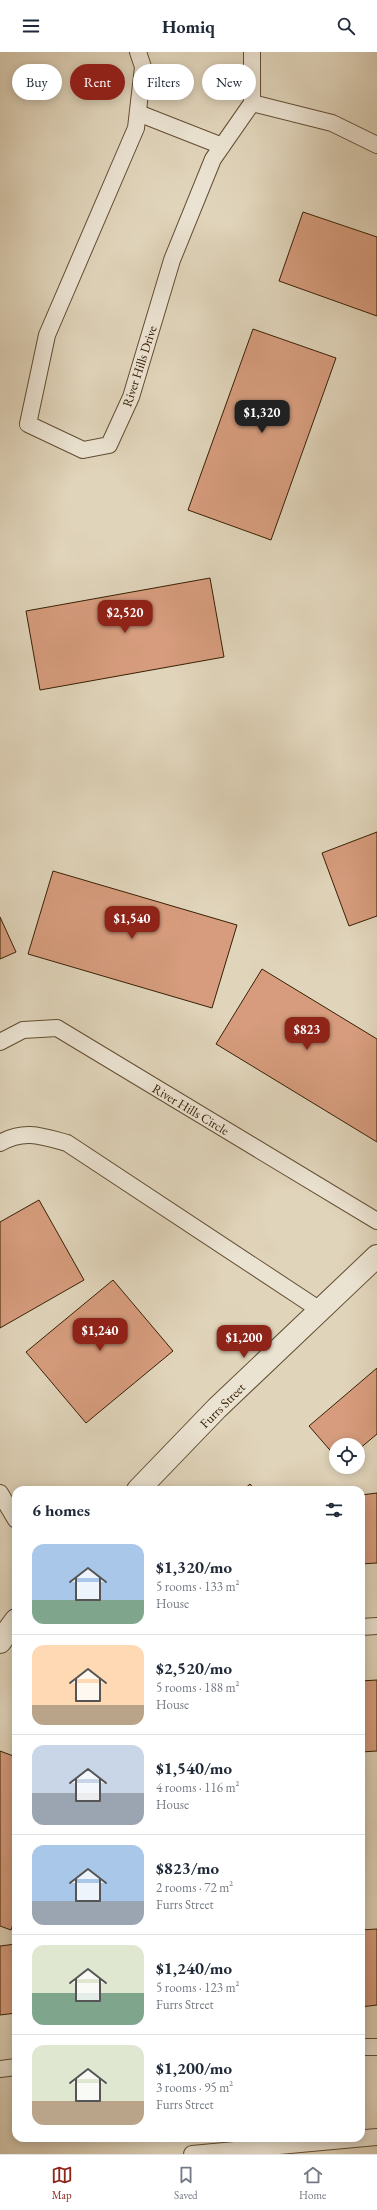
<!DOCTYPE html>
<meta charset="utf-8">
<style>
:root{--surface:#fff;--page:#f2f2f3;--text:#1f2937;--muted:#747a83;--line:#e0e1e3;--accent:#8f2418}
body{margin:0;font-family:"EB Garamond",serif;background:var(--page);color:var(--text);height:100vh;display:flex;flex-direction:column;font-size:15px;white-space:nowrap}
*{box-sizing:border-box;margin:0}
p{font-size:13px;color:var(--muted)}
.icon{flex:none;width:22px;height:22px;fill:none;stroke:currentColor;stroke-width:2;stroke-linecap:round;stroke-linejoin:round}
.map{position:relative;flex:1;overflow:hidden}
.panel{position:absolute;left:12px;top:1434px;width:353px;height:656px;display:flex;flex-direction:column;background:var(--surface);border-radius:12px;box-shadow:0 2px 10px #0003}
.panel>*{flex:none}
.banner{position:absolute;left:12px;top:12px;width:353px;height:36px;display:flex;gap:8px}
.controls{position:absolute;left:329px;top:1386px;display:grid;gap:8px}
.controls a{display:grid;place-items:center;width:36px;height:36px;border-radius:50%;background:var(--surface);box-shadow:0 2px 10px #0003;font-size:20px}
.price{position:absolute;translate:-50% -34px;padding:0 9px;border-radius:8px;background:var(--accent);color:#fff;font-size:13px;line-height:26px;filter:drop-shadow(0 1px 2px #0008)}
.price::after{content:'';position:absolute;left:50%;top:24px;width:12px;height:9px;margin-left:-6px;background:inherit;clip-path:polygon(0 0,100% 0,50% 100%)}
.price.active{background:#222;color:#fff}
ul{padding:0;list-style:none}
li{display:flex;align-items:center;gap:12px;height:100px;padding:0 20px}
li+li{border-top:1px solid var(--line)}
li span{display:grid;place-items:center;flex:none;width:112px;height:80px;border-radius:12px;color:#555}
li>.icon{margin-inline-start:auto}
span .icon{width:48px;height:48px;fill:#fffc;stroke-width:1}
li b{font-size:17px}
h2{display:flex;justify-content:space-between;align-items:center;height:48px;padding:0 20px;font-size:17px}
.tag{padding:0 14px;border-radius:18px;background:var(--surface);box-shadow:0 2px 10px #0003;font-size:14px;line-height:36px}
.tag.active{background:var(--accent);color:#fff}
header{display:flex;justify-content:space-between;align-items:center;height:52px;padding:0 20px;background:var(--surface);font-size:18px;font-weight:700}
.tab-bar{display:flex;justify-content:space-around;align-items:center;height:56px;border-top:1px solid var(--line);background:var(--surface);font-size:11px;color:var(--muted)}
.tab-bar a{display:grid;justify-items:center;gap:2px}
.tab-bar .active{color:var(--accent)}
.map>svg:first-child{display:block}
</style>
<header><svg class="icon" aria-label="menu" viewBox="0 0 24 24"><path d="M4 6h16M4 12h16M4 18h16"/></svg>Homiq<svg class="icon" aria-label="search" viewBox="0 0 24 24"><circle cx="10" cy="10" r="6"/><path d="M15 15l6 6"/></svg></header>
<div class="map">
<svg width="377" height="2102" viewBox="0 0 377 2102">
<rect width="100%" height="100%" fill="#e0d4ba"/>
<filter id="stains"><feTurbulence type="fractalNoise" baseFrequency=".005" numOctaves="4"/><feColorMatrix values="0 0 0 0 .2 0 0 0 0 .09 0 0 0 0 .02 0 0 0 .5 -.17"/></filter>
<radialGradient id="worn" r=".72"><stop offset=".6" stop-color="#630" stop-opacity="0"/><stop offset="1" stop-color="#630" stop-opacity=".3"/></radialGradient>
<g fill="#d69c7d" stroke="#382004">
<path d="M 303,160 L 377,185 L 377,264 L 279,229 Z"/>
<path d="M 253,277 L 336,306 L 271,488 L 188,458 Z"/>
<path d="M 210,526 L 224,605 L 40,638 L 26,559 Z"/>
<path d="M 377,780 L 377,864 L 349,874 L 322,801 Z"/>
<path d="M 53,819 L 237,873 L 212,956 L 28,902 Z"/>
<path d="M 0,865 L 16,900 L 0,907 Z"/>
<path d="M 262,917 L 377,987 L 377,1090 L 216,992 Z"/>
<path d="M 39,1148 L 84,1228 L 0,1276 L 0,1170 Z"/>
<path d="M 113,1228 L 173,1299 L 86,1371 L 26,1300 Z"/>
<path d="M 377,1316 L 377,1382 L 358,1398 L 358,1393 L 336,1393 L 336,1405 L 309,1374 Z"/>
<path d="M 250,1432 L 255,1438 L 243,1438 Z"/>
<path d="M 377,1441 L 377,1511 L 361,1512 L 361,1443 Z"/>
<path d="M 377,1628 L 377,1699 L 361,1700 L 361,1629 Z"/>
<path d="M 0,1699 L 16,1705 L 16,1864 L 11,1878 L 0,1874 Z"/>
<path d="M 377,1877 L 377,1953 L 361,1955 L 361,1878 Z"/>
<path d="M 16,1892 L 16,1961 L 0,1963 L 0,1894 Z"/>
</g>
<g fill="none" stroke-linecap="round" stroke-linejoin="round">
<g stroke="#624d32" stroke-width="18">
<g id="service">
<path d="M 138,0 L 143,15 L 136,76 L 47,283 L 28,372 L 83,398 L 109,393 L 131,345 L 172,208 L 213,107 L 252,51 L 332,71 L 377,93"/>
<path d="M 252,51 L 252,0"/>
<path d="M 138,61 L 222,94"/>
<path d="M 0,990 L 23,978 L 57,976 L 377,1169"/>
<path d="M 0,1091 C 24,1077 42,1084 67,1091 L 320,1258"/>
<path d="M 0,1441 L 16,1468"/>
<path d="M 361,1575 L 377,1574"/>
<path d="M 361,1995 L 377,1995"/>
<path d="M 0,2017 L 16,2015"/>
<path d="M 192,2102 L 377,2085"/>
</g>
</g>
<g stroke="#624d32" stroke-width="24">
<g id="minor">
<path d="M 138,1438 L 217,1356 L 377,1204"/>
<path d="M 0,1590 L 16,1568"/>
</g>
</g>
<use href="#service" stroke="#ebe3d2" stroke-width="16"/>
<use href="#minor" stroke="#ebe3d2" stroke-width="22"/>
</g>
<g text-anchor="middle" stroke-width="3.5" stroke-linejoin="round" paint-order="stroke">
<g font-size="13" fill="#382004" stroke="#ebe3d2">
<text transform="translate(139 314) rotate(-72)" y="5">River Hills Drive</text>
<text transform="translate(191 1057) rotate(31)" y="5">River Hills Circle</text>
<text transform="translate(222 1353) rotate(-45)" y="5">Furrs Street</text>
</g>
</g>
<rect width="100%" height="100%" filter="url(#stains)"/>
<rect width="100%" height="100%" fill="url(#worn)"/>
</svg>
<div class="controls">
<a><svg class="icon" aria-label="locate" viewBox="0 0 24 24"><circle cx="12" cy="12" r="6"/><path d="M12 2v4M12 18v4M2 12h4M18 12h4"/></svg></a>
</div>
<b class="price active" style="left:262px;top:382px">$1,320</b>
<b class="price" style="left:125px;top:582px">$2,520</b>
<b class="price" style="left:132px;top:888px">$1,540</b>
<b class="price" style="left:307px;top:999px">$823</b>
<b class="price" style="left:100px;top:1300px">$1,240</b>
<b class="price" style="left:244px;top:1307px">$1,200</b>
<div class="banner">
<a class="tag">Buy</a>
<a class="tag active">Rent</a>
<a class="tag">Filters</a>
<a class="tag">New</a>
</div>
<section class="panel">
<h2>6 homes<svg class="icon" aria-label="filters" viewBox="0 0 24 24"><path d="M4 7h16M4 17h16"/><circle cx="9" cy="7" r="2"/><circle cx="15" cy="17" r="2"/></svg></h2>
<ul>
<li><span style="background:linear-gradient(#a9c7e8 70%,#7fa58c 0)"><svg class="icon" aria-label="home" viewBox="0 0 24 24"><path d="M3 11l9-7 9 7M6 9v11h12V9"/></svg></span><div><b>$1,320/mo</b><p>5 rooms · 133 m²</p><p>House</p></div></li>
<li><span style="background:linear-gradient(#ffd9b3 75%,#b9a48a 0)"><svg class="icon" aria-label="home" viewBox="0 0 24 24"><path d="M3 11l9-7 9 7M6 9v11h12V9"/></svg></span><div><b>$2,520/mo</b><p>5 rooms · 188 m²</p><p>House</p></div></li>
<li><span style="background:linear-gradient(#c9d6e8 60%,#9aa5b1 0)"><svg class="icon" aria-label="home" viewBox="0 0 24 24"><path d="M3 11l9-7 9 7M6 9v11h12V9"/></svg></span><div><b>$1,540/mo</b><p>4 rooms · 116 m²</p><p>House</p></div></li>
<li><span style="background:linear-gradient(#a9c7e8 70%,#9aa5b1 0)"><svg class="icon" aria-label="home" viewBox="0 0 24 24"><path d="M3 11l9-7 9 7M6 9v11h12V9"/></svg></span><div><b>$823/mo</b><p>2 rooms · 72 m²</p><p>Furrs Street</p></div></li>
<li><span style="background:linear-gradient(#dfe7d0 60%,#7fa58c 0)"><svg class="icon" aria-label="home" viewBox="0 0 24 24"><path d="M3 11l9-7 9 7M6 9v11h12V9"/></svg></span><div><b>$1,240/mo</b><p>5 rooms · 123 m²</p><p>Furrs Street</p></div></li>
<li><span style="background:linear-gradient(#dfe7d0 70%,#b9a48a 0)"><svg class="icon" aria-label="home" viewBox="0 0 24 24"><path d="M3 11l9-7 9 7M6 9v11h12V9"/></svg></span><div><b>$1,200/mo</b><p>3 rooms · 95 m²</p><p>Furrs Street</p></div></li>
</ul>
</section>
</div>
<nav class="tab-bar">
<a class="active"><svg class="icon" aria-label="map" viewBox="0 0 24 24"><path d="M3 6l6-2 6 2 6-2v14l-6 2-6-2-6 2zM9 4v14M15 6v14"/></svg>Map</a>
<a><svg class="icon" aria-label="saved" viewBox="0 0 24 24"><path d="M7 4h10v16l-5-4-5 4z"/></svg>Saved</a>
<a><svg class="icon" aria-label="home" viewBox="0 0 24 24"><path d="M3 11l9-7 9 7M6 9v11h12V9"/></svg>Home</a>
</nav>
